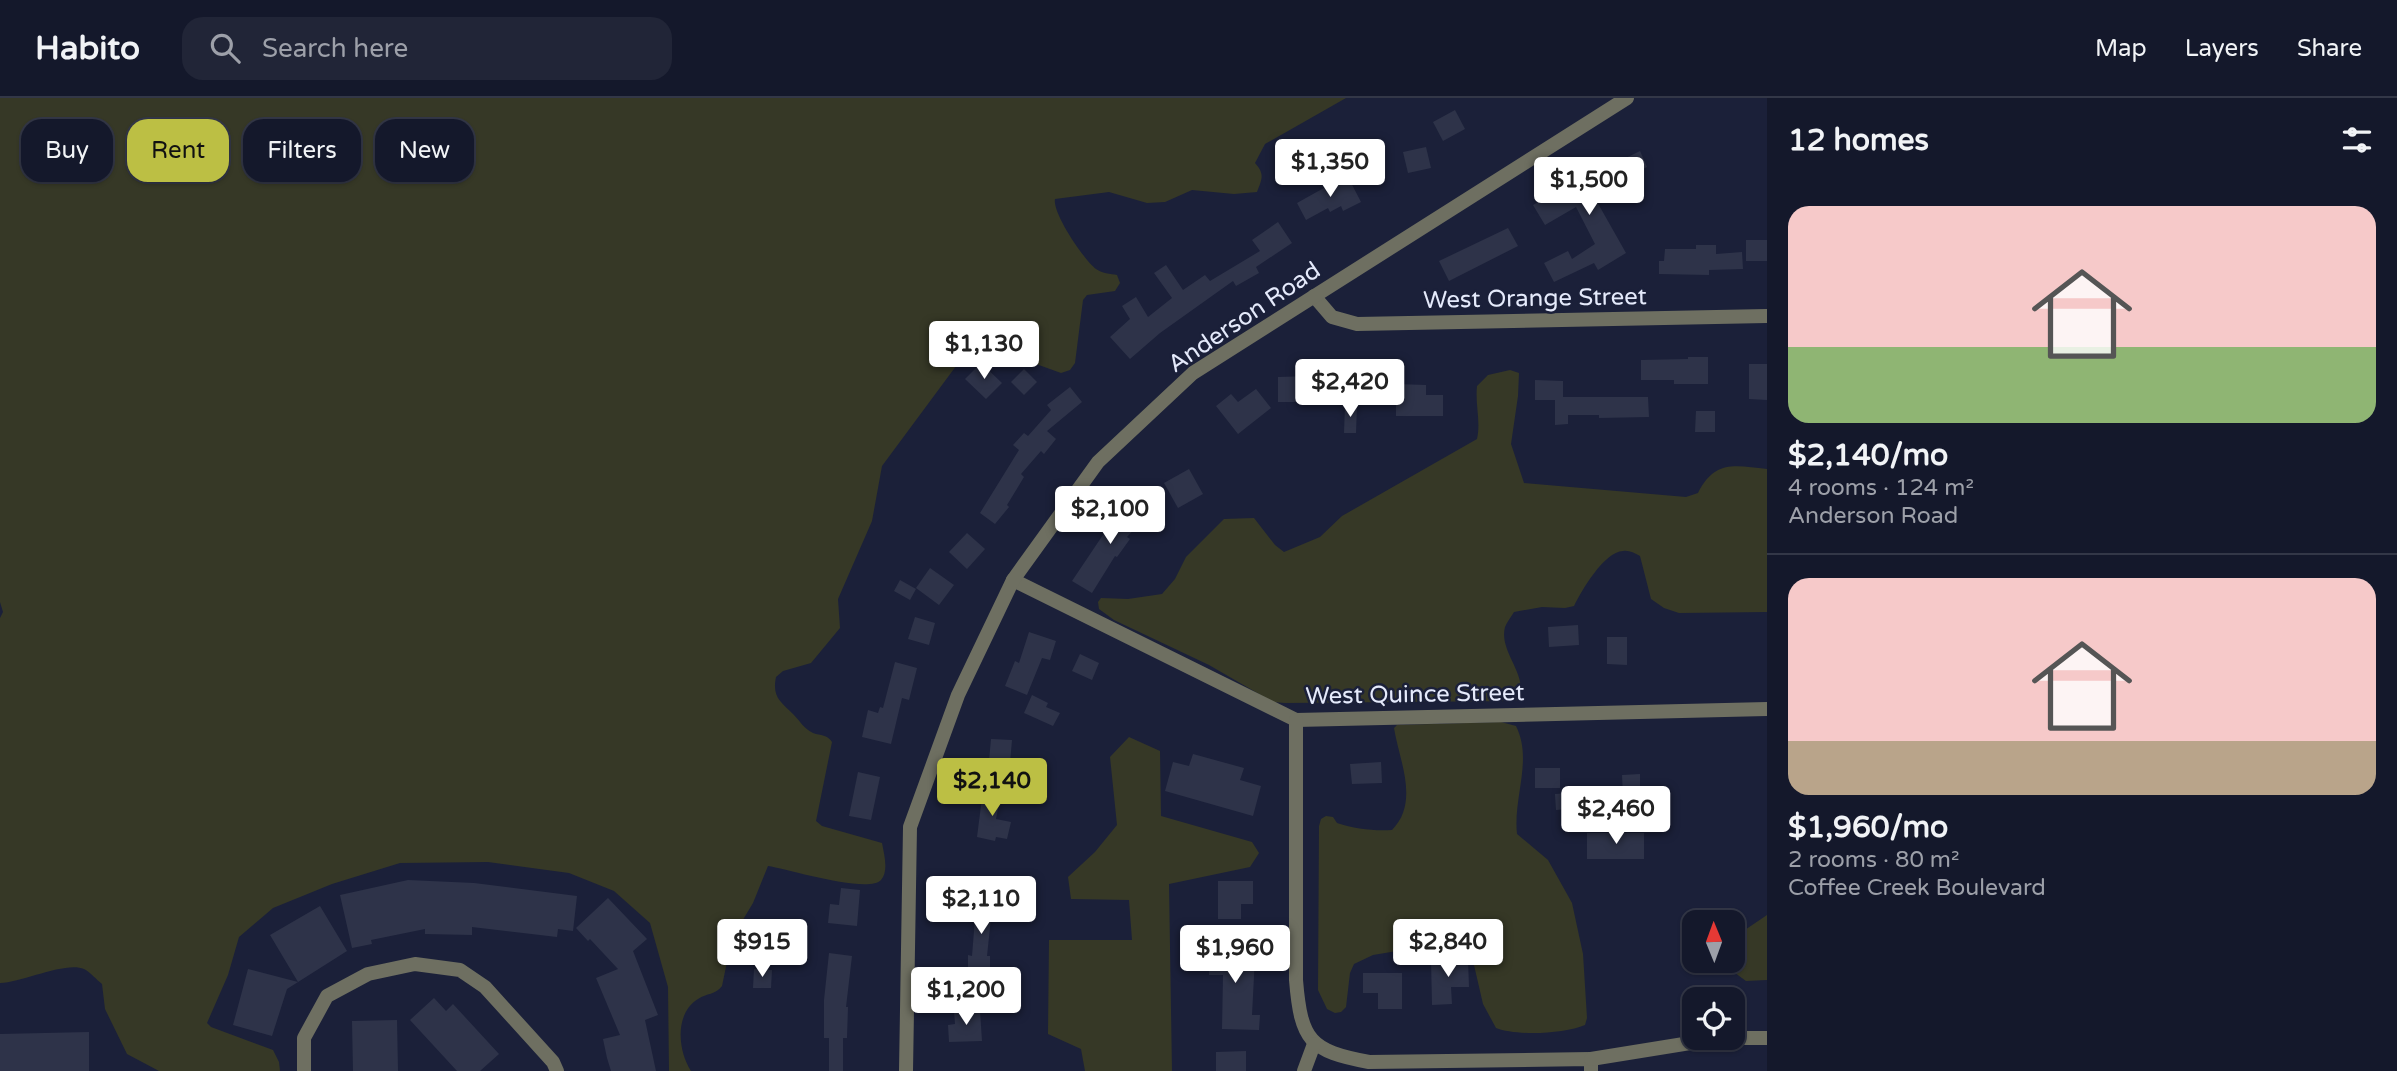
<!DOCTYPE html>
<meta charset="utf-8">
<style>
:root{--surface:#14182b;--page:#212537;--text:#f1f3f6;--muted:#9da0a9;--line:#333747;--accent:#bcbf44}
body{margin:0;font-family:"Varela Round",sans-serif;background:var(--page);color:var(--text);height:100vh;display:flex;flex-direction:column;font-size:26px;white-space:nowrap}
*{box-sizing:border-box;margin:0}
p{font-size:23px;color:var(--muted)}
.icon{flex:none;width:38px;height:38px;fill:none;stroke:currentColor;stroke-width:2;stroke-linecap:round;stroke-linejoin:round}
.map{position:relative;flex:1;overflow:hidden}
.details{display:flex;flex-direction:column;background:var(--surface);width:630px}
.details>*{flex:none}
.top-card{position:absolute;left:21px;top:21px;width:665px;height:63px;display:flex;gap:14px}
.needle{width:46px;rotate:359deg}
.controls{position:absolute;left:1682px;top:812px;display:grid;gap:14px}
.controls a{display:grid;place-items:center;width:63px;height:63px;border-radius:14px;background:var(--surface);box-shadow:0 2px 5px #0004,0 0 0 2px var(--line);font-size:35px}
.price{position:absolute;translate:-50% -60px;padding:0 16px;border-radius:7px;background:#fff;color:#222;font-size:23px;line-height:46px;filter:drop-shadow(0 2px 4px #0008)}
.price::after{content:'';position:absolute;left:50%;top:42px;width:21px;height:16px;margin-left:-10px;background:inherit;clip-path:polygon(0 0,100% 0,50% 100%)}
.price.active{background:var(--accent);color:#111}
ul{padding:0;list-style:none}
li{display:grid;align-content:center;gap:14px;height:371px;padding:0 21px}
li+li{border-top:2px solid var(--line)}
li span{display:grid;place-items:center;height:217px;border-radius:21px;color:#555}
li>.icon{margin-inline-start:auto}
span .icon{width:126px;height:126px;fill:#fffc;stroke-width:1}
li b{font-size:30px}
h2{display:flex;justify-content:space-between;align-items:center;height:84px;padding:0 21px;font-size:30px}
.tag{padding:0 24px;border-radius:21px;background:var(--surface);box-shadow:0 2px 5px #0004,0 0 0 2px var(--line);font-size:24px;line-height:63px}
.tag.active{background:var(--accent);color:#111}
header{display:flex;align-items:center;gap:42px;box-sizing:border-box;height:98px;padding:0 35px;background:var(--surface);border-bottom:2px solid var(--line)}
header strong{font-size:33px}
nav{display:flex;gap:38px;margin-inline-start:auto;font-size:24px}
.search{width:490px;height:63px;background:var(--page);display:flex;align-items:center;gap:18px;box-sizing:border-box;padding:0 24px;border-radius:21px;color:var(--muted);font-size:26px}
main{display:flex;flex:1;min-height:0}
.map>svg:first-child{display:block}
</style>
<header>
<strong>Habito</strong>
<div class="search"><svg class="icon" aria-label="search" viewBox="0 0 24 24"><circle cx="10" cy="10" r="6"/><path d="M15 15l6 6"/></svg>Search here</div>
<nav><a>Map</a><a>Layers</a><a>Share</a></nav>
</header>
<main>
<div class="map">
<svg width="1767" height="973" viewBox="0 0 1767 973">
<rect width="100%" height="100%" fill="#1b2039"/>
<g fill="#363826">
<path d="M 0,0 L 1346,0 L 1265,46 L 1255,65 C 1265,76 1262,81 1257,94 L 1234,96 L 1192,92 L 1165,104 L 1147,105 L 1109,94 L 1055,101 C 1052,115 1084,162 1096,171 C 1101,175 1111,176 1117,177 L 1120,185 L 1115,193 L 1087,197 L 1083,202 L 1075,265 L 1070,272 L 1061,275 L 1003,254 L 962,260 L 882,368 L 872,423 L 838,501 L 840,530 L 811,565 L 783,573 L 776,579 C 772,599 780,603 793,616 C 800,623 804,631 813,635 C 821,638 827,636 832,644 L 816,723 L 822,728 L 882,745 C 884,756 889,773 881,782 C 868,796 788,771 768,768 L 753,805 L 732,840 L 722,888 C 715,897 707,895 698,901 C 674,916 678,953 691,973 L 669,973 L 668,889 L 650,825 L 614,793 L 569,775 L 488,764 L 400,765 L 332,786 L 273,810 L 239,839 L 228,877 L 207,925 L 211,929 L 273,952 L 279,964 L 280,973 L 159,973 L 127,956 L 105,911 L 102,886 C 97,882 90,874 84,871 C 66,863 23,884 0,885 L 0,520 L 3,514 L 0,504 Z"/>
<path d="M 1510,272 L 1519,275 L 1518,298 L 1511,346 L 1524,385 L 1686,399 L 1698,395 C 1715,361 1736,368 1767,371 L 1767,514 L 1679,515 L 1664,510 L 1651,501 L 1640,458 C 1634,455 1629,452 1623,453 C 1604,454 1582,492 1574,508 L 1565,510 L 1542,509 L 1514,514 C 1511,519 1507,524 1505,529 C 1498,555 1533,581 1516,603 L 1285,605 L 1273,604 L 1209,567 L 1114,522 L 1099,511 L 1098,504 L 1101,500 L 1128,501 L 1162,496 L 1175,481 L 1186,459 L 1224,421 L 1254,420 L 1275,447 L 1284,454 L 1320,439 L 1342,418 L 1477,341 C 1481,323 1475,307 1477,288 L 1488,277 Z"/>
<path d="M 1501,624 L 1516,628 C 1533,662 1513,699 1517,736 L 1548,762 L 1572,805 L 1583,856 L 1587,920 L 1585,927 C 1564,936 1516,938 1496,930 L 1483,906 L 1471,854 L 1462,844 L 1446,840 L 1433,841 L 1415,850 L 1373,857 L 1354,866 L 1350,875 L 1346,909 L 1341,914 L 1335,915 L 1327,911 L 1318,892 L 1319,728 L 1321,721 L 1326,718 L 1333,719 L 1337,725 C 1355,731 1373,733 1392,732 C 1420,704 1399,662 1394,630 L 1397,627 Z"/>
<path d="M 1129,639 L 1160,653 L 1161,718 L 1252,744 L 1259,755 L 1250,769 L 1169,786 L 1172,973 L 1085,973 L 1081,951 L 1048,936 L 1049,842 L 1132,842 L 1129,802 L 1071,801 L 1068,779 L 1095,754 L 1117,727 L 1110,659 Z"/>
<path d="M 1767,817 L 1767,882 L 1746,883 L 1727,869 L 1725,863 L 1732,863 L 1733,840 Z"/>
</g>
<g fill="#2e3349">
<path d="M 1455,12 L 1465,31 L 1443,43 L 1433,24 Z"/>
<path d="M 1426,49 L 1431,70 L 1408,75 L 1403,54 Z"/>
<path d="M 1640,53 L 1647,69 L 1617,84 L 1620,90 L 1596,102 L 1626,155 L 1598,172 L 1594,165 L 1554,184 L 1544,165 L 1568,153 L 1572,161 L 1595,146 L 1576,109 L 1545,127 L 1533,107 L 1558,93 L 1560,96 L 1591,77 Z"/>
<path d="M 1347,77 L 1361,104 L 1343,113 L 1341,108 L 1330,114 L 1328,110 L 1306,122 L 1297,105 Z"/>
<path d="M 1278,124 L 1292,145 L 1256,169 L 1259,175 L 1236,188 L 1233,183 L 1160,235 L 1130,261 L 1110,239 L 1130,221 L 1122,208 L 1136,199 L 1148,219 L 1172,200 L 1154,175 L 1166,167 L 1183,192 L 1205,177 L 1210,183 L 1260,153 L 1252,142 Z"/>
<path d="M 1508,130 L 1518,148 L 1449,183 L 1439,163 Z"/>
<rect x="1746" y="142" width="21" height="21"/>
<path d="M 1696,147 L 1716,147 L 1716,156 L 1742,154 L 1743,171 L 1709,172 L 1709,177 L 1659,176 L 1659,163 L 1664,163 L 1665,151 L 1696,151 Z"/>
<path d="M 1688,259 L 1708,259 L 1708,286 L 1674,286 L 1674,282 L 1641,282 L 1641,262 L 1688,261 Z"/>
<path d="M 981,265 L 1002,285 L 986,301 L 965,281 Z"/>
<path d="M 1749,266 L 1767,266 L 1767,302 L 1749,301 Z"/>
<path d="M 1024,271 L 1037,284 L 1024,297 L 1011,284 Z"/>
<path d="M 1311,278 L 1312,287 L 1326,287 L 1326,304 L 1278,304 L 1278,279 Z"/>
<path d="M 1535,282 L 1563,283 L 1563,299 L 1648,299 L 1649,319 L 1599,320 L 1599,317 L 1568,317 L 1568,326 L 1555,327 L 1555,302 L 1535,302 Z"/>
<path d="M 1396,286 L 1426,287 L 1426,297 L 1443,297 L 1443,318 L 1396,318 Z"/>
<path d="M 1070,289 L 1082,304 L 1047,333 L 1056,341 L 1044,356 L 1041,353 L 1021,376 L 1024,379 L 1007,407 L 1009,409 L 995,426 L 980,415 L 1019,352 L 1013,347 L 1024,335 L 1028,338 L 1051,312 L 1047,307 Z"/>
<path d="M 1256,291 L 1271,310 L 1238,336 L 1216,308 L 1231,296 L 1238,304 Z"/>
<path d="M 1345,307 L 1357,307 L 1356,335 L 1344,335 Z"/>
<path d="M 1696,313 L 1715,313 L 1715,334 L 1695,334 Z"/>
<path d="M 1189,371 L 1203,396 L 1178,410 L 1164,385 Z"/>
<path d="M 1134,400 L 1150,414 L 1127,439 L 1130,441 L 1117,459 L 1115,458 L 1092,495 L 1072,483 L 1111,425 Z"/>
<path d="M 967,435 L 985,451 L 967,471 L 949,454 Z"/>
<path d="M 930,470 L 954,487 L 939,507 L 916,490 Z"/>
<path d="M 900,482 L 916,491 L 910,502 L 894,493 Z"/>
<path d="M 915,519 L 935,525 L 929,547 L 908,541 Z"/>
<path d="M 1578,527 L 1579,547 L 1549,549 L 1548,529 Z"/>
<path d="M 1029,534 L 1056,543 L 1050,562 L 1042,560 L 1027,597 L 1005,588 L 1015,563 L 1019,565 Z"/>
<path d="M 1607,539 L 1627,539 L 1627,567 L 1607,566 Z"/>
<path d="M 1080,556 L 1099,565 L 1092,582 L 1072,573 Z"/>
<path d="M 895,564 L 917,570 L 909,602 L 902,600 L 891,646 L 862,639 L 868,612 L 878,615 L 880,609 L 883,610 Z"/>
<path d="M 1032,597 L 1048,605 L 1046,609 L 1060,615 L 1053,628 L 1024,615 Z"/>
<path d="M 991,641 L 1012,642 L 1010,665 L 989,663 Z"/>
<path d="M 1193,656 L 1244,670 L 1240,682 L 1261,688 L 1253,718 L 1165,693 L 1173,664 L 1189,668 Z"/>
<path d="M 1381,664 L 1382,685 L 1352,686 L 1350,666 Z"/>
<path d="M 1001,667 L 1019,671 L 1015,686 L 997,681 Z"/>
<rect x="1535" y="670" width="25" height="20"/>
<path d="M 858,674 L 880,679 L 871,722 L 849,718 Z"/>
<path d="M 1640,676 L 1640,698 L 1623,698 L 1622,677 Z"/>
<path d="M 983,692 L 1001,696 L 996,721 L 1011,724 L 1007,741 L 996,739 L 995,743 L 977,739 Z"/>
<path d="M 1568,695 L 1568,711 L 1556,712 L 1555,696 Z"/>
<rect x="1587" y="735" width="57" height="26"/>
<path d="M 408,782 L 474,785 L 577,798 L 573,833 L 558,831 L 557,839 L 472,829 L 472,837 L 425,836 L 425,831 L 371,842 L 372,846 L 352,850 L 340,797 Z"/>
<path d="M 1218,783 L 1253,783 L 1253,806 L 1241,806 L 1241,821 L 1218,821 Z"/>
<path d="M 841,790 L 860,792 L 857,828 L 828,825 L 830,806 L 839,807 Z"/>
<path d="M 972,790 L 993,791 L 993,820 L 991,820 L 987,858 L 990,858 L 990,885 L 968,885 L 968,857 L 972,858 L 975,820 L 971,820 Z"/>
<path d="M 608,800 L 647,841 L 633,853 L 658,917 L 645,922 L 656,973 L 611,973 L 607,960 L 603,941 L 620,937 L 596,880 L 618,871 L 590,841 L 588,843 L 576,830 Z"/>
<path d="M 320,808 L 347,853 L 287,891 L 272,938 L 233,927 L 248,871 L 298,884 L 270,837 Z"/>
<path d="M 1209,845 L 1245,846 L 1245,860 L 1255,859 L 1252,917 L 1260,917 L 1259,932 L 1222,931 L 1223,877 L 1209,877 Z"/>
<path d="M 829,855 L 852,858 L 846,909 L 848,909 L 847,940 L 843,940 L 843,973 L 829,973 L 829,940 L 824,940 L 824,902 Z"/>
<path d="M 1468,861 L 1469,889 L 1451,889 L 1452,906 L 1432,907 L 1431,862 Z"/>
<path d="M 754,871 L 772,872 L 771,890 L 753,890 Z"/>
<path d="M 1363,875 L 1402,875 L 1402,911 L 1378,911 L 1378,895 L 1363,895 Z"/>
<path d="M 1017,877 L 1017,893 L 999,894 L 999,878 Z"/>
<path d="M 434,900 L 446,913 L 453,906 L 499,956 L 480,973 L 457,973 L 410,922 Z"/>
<path d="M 980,912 L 982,943 L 949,944 L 948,927 L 955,926 L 954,913 Z"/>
<path d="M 397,922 L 398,973 L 353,973 L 352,923 Z"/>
<path d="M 89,934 L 89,973 L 0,973 L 0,936 Z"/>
<path d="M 1246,953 L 1246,973 L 1216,973 L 1216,954 Z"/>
</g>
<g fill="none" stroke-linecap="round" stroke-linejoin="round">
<g stroke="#6e6f61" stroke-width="14">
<path d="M 1314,198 L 1332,219 L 1357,226 L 1767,218"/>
<path d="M 1013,482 L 1296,622 L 1767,611"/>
<path d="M 1296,622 L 1296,882 C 1301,943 1310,953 1369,964 L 1591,961 L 1591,973"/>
<path d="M 1591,961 L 1721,940 L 1767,940"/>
<path d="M 304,973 L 304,940 L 327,898 L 368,876 L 415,866 L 460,872 L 485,889 L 553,964 L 557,973"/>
<path d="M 1304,973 L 1314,946"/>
</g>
<path stroke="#6e6f61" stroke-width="14" d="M 906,973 L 910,729 L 958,597 L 1013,482 L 1098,364 L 1193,275 L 1627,0"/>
</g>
<g text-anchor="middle" stroke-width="5" stroke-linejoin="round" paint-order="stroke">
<g font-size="24" fill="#e5eafb" stroke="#1b2039">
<text transform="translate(1535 200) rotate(-1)" y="8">West Orange Street</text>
<text transform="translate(1244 219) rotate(-34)" y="8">Anderson Road</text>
<text transform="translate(1415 596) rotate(-1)" y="8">West Quince Street</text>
</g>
</g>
</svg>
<div class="controls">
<a><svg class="needle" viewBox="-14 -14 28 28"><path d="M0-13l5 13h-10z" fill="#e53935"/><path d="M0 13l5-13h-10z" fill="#9da0a9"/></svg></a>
<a><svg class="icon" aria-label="locate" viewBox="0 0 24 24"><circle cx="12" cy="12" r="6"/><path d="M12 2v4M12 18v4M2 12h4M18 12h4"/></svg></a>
</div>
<b class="price" style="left:1330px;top:101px">$1,350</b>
<b class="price" style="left:1589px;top:119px">$1,500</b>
<b class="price" style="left:984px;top:283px">$1,130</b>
<b class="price" style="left:1350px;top:321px">$2,420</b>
<b class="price" style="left:1110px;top:448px">$2,100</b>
<b class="price active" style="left:992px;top:720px">$2,140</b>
<b class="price" style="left:1616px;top:748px">$2,460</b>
<b class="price" style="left:981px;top:838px">$2,110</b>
<b class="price" style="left:762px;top:881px">$915</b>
<b class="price" style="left:1448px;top:881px">$2,840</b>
<b class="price" style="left:1235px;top:887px">$1,960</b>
<b class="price" style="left:966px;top:929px">$1,200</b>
<div class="top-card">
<a class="tag">Buy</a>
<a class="tag active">Rent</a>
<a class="tag">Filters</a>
<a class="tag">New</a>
</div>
</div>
<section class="details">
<h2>12 homes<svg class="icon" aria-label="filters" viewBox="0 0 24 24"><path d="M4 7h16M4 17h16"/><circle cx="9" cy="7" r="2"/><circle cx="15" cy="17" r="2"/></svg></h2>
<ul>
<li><span style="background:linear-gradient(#f6c9c9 65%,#8fb573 0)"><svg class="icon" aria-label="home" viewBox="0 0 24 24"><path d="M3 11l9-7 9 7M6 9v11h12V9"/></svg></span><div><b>$2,140/mo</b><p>4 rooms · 124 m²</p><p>Anderson Road</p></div></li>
<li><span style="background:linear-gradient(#f6c9c9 75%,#b9a48a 0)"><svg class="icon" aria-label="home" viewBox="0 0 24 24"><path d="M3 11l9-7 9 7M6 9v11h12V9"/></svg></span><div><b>$1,960/mo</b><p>2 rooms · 80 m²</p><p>Coffee Creek Boulevard</p></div></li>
</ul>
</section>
</main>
